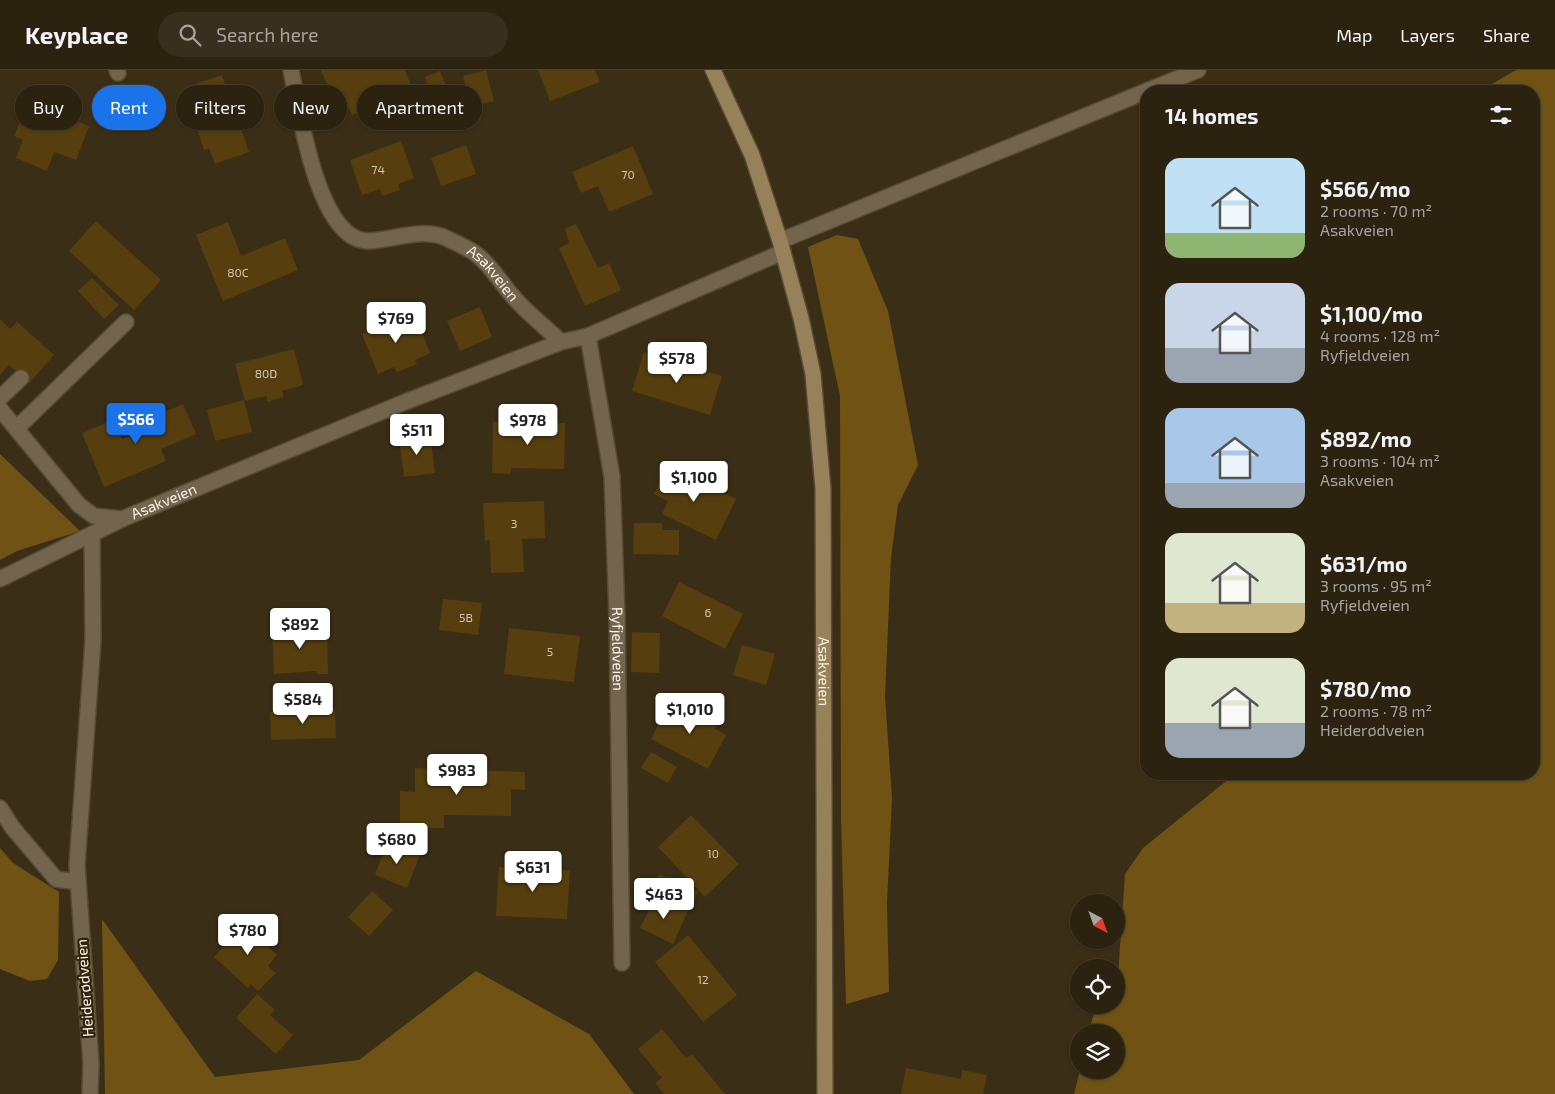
<!DOCTYPE html>
<meta charset="utf-8">
<style>
:root{--surface:#2c2210;--page:#382f1e;--text:#f1f3f6;--muted:#a6a49f;--line:#483f30;--accent:#1a73e8}
body{margin:0;font-family:"Exo 2",sans-serif;background:var(--page);color:var(--text);height:100vh;display:flex;flex-direction:column;font-size:19px;white-space:nowrap}
*{box-sizing:border-box;margin:0}
p{font-size:16px;color:var(--muted)}
.icon{flex:none;width:28px;height:28px;fill:none;stroke:currentColor;stroke-width:2;stroke-linecap:round;stroke-linejoin:round}
.map{position:relative;flex:1;overflow:hidden}
.panel{position:absolute;left:1140px;top:15px;width:400px;height:695px;display:flex;flex-direction:column;background:var(--surface);border-radius:20px;box-shadow:0 1px 4px #0004,0 0 0 1px var(--line)}
.panel>*{flex:none}
.hud{position:absolute;left:15px;top:15px;width:475px;height:45px;display:flex;gap:10px}
.needle{width:32px;rotate:139deg}
.controls{position:absolute;left:1070px;top:824px;display:grid;gap:10px}
.controls a{display:grid;place-items:center;width:55px;height:55px;border-radius:50%;background:var(--surface);box-shadow:0 1px 4px #0004,0 0 0 1px var(--line);font-size:25px}
.price{position:absolute;translate:-50% -42px;padding:0 11px;border-radius:5px;background:#fff;color:#222;font-size:16px;line-height:32px;filter:drop-shadow(0 1px 2px #0008)}
.price::after{content:'';position:absolute;left:50%;top:30px;width:15px;height:11px;margin-left:-8px;background:inherit;clip-path:polygon(0 0,100% 0,50% 100%)}
.price.current{background:var(--accent);color:#fff}
ul{padding:0;list-style:none}
li{display:flex;align-items:center;gap:15px;height:125px;padding:0 25px}
li span{display:grid;place-items:center;flex:none;width:140px;height:100px;border-radius:15px;color:#555}
li>.icon{margin-inline-start:auto}
span .icon{width:60px;height:60px;fill:#fffc;stroke-width:1}
li b{font-size:21px}
h2{display:flex;justify-content:space-between;align-items:center;height:60px;padding:0 25px;font-size:21px}
.pill{padding:0 18px;border-radius:22px;background:var(--surface);box-shadow:0 1px 4px #0004,0 0 0 1px var(--line);font-size:18px;line-height:45px}
.pill.current{background:var(--accent);color:#fff}
header{display:flex;align-items:center;gap:30px;box-sizing:border-box;height:70px;padding:0 25px;background:var(--surface);border-bottom:1px solid var(--line)}
header strong{font-size:24px}
nav{display:flex;gap:28px;margin-inline-start:auto;font-size:18px}
.search{width:350px;height:45px;background:var(--page);display:flex;align-items:center;gap:12px;box-sizing:border-box;padding:0 18px;border-radius:28px;color:var(--muted);font-size:19px}
.map>svg:first-child{display:block}
</style>
<header>
<strong>Keyplace</strong>
<div class="search"><svg class="icon" aria-label="search" viewBox="0 0 24 24"><circle cx="10" cy="10" r="6"/><path d="M15 15l6 6"/></svg>Search here</div>
<nav><a>Map</a><a>Layers</a><a>Share</a></nav>
</header>
<div class="map">
<svg width="1555" height="1024" viewBox="0 0 1555 1024">
<rect width="100%" height="100%" fill="#3b2e16"/>
<g fill="#705215">
<path d="M 1516,0 L 1555,0 L 1555,1024 L 1074,1024 L 1080,1000 L 1116,1000 L 1116,962 L 1089,962 L 1095,939 L 1103,935 L 1116,935 L 1125,804 L 1143,778 L 1235,704 L 1534,704 L 1534,21 L 1480,21 Z"/>
<path d="M 837,165 L 858,169 L 888,241 L 918,395 L 898,435 L 891,487 L 885,627 L 892,728 L 887,833 L 889,922 L 846,934 L 841,747 L 840,326 L 808,177 Z"/>
<path d="M 0,384 L 80,461 L 17,481 L 0,490 Z"/>
<path d="M 0,778 L 13,793 L 59,822 L 58,890 L 47,909 L 30,911 L 0,899 Z"/>
<path d="M 102,849 L 215,1007 L 359,990 L 476,901 L 589,964 L 634,1024 L 105,1024 Z"/>
</g>
<g fill="#563e0f">
<path d="M 321,0 L 405,0 L 411,15 L 371,30 L 374,37 L 352,45 L 349,38 L 338,43 Z"/>
<path d="M 486,0 L 494,31 L 471,37 L 463,6 Z"/>
<path d="M 538,0 L 595,0 L 600,12 L 550,31 Z"/>
<path d="M 440,1 L 447,18 L 431,24 L 425,7 Z"/>
<path d="M 222,5 L 249,82 L 215,94 L 209,78 L 204,80 L 193,48 L 199,45 L 189,16 Z"/>
<path d="M 28,32 L 89,56 L 76,90 L 54,82 L 47,101 L 16,88 L 23,70 L 14,66 Z"/>
<path d="M 401,71 L 414,108 L 398,114 L 400,120 L 382,126 L 380,119 L 362,125 L 350,90 Z"/>
<path d="M 466,75 L 476,104 L 441,116 L 431,88 Z"/>
<path d="M 633,76 L 653,124 L 609,142 L 598,116 L 581,123 L 572,102 Z"/>
<path d="M 96,151 L 161,210 L 134,240 L 69,181 Z"/>
<path d="M 228,152 L 241,186 L 285,168 L 298,200 L 223,231 L 196,165 Z"/>
<path d="M 576,154 L 598,198 L 609,193 L 621,220 L 585,236 L 559,178 L 569,173 L 565,159 Z"/>
<path d="M 92,208 L 119,235 L 104,249 L 78,221 Z"/>
<path d="M 480,237 L 492,267 L 460,281 L 447,251 Z"/>
<path d="M 414,243 L 430,283 L 415,290 L 417,294 L 397,302 L 394,297 L 378,304 L 362,264 L 377,258 L 376,255 L 401,246 L 402,249 Z"/>
<path d="M 0,249 L 10,259 L 17,252 L 54,285 L 29,313 L 9,295 L 0,305 Z"/>
<path d="M 294,279 L 303,315 L 282,321 L 284,327 L 268,332 L 266,326 L 245,331 L 235,294 Z"/>
<path d="M 644,282 L 722,306 L 710,345 L 632,321 Z"/>
<path d="M 244,330 L 252,362 L 215,371 L 207,340 Z"/>
<path d="M 183,334 L 196,364 L 161,379 L 166,391 L 104,417 L 82,363 L 113,350 L 122,369 L 149,358 L 146,350 Z"/>
<path d="M 493,352 L 565,353 L 564,399 L 511,398 L 511,404 L 492,403 Z"/>
<path d="M 430,364 L 435,403 L 404,407 L 399,368 Z"/>
<path d="M 668,396 L 736,429 L 716,470 L 662,444 L 668,431 L 654,424 Z"/>
<path d="M 544,431 L 545,468 L 522,469 L 524,502 L 491,503 L 490,470 L 485,471 L 483,433 Z"/>
<path d="M 634,453 L 662,453 L 662,460 L 679,460 L 679,485 L 633,484 Z"/>
<path d="M 679,512 L 743,544 L 725,579 L 662,546 Z"/>
<path d="M 443,529 L 482,533 L 478,565 L 439,560 Z"/>
<path d="M 327,556 L 328,604 L 317,604 L 316,601 L 274,604 L 272,558 Z"/>
<path d="M 509,558 L 580,566 L 574,612 L 504,604 Z"/>
<path d="M 632,562 L 660,563 L 659,603 L 631,602 Z"/>
<path d="M 742,575 L 775,584 L 766,615 L 733,605 Z"/>
<path d="M 669,635 L 697,650 L 704,639 L 721,648 L 715,659 L 726,665 L 708,699 L 651,669 Z"/>
<path d="M 335,639 L 336,668 L 271,670 L 270,642 Z"/>
<path d="M 651,682 L 677,697 L 668,713 L 641,698 Z"/>
<path d="M 415,698 L 525,702 L 525,720 L 511,719 L 511,746 L 444,745 L 444,758 L 400,758 L 400,721 L 415,722 Z"/>
<path d="M 691,745 L 739,794 L 705,827 L 658,777 Z"/>
<path d="M 387,772 L 420,785 L 407,818 L 375,805 Z"/>
<path d="M 499,797 L 570,801 L 567,849 L 496,846 Z"/>
<path d="M 659,804 L 698,821 L 691,838 L 652,821 Z"/>
<path d="M 372,821 L 393,840 L 369,866 L 348,847 Z"/>
<path d="M 656,826 L 688,841 L 673,874 L 640,858 Z"/>
<path d="M 250,847 L 268,864 L 262,871 L 277,885 L 268,896 L 276,903 L 258,921 L 251,914 L 248,918 L 214,887 Z"/>
<path d="M 688,865 L 737,925 L 703,952 L 655,892 Z"/>
<path d="M 257,924 L 275,940 L 270,945 L 293,965 L 276,984 L 236,948 Z"/>
<path d="M 662,959 L 686,988 L 692,984 L 725,1024 L 664,1024 L 655,1013 L 662,1008 L 638,979 Z"/>
<path d="M 906,998 L 961,1009 L 962,1000 L 987,1005 L 983,1024 L 901,1024 Z"/>
</g>
<g fill="none" stroke-linecap="round" stroke-linejoin="round">
<g stroke="#564a33" stroke-width="18">
<g id="lane">
<path d="M 0,328 L 21,308"/>
<path d="M 0,339 L 79,435 L 94,446 L 122,449"/>
<path d="M 17,358 L 126,252"/>
<path d="M 0,509 L 92,464"/>
<path d="M 0,738 L 12,757 L 56,809 L 77,812"/>
</g>
</g>
<g stroke="#564a33" stroke-width="18">
<g id="street">
<path d="M 117,0 L 118,3"/>
<path id="s1" d="M 291,0 C 299,39 317,169 367,171 C 392,171 422,157 446,168 C 456,173 468,178 476,184 C 492,196 503,216 516,230 C 530,245 546,258 561,272"/>
<path d="M 780,171 L 1198,0"/>
<path id="s2" d="M 588,266 L 612,407 L 617,546 L 622,893"/>
<path id="s3" d="M 90,1024 L 91,994 L 77,795 L 93,570 L 92,464 L 122,449 L 405,332 L 561,272 L 588,266 L 783,182"/>
</g>
</g>
<g stroke="#564a33" stroke-width="18">
<g id="secondary">
<path id="s4" d="M 713,0 L 752,85 L 780,171 L 801,248 L 813,304 L 823,419 L 825,1024"/>
</g>
</g>
<use href="#lane" stroke="#72644d" stroke-width="15"/>
<use href="#street" stroke="#72644d" stroke-width="15"/>
<use href="#secondary" stroke="#97815b" stroke-width="15"/>
</g>
<g text-anchor="middle" stroke-width="4.5" stroke-linejoin="round" paint-order="stroke">
<g font-size="12" fill="#d2c6b0">
<text x="378" y="104">74</text>
<text x="628" y="109">70</text>
<text x="238" y="207">80C</text>
<text x="266" y="308">80D</text>
<text x="514" y="458">3</text>
<text x="708" y="547">6</text>
<text x="466" y="552">5B</text>
<text x="550" y="586">5</text>
<text x="713" y="788">10</text>
<text x="703" y="914">12</text>
</g>
<g font-size="15" fill="#fcf4e6" stroke="#31240c">
<text dy="5" stroke="none"><textPath href="#s1" startOffset="336">Asakveien</textPath></text>
<text dy="5" stroke="none"><textPath href="#s3" startOffset="640">Asakveien</textPath></text>
<text dy="5" stroke="none"><textPath href="#s2" startOffset="315">Ryfjeldveien</textPath></text>
<text dy="5" stroke="none"><textPath href="#s4" startOffset="619">Asakveien</textPath></text>
<text transform="translate(85 918) rotate(-94)" y="5">Heiderødveien</text>
</g>
</g>
</svg>
<div class="controls">
<a><svg class="needle" viewBox="-14 -14 28 28"><path d="M0-13l5 13h-10z" fill="#e53935"/><path d="M0 13l5-13h-10z" fill="#a6a49f"/></svg></a>
<a><svg class="icon" aria-label="locate" viewBox="0 0 24 24"><circle cx="12" cy="12" r="6"/><path d="M12 2v4M12 18v4M2 12h4M18 12h4"/></svg></a>
<a><svg class="icon" aria-label="layers" viewBox="0 0 24 24"><path d="M12 4l9 5-9 5-9-5zM3 14l9 5 9-5"/></svg></a>
</div>
<b class="price" style="left:396px;top:274px">$769</b>
<b class="price" style="left:677px;top:314px">$578</b>
<b class="price current" style="left:136px;top:375px">$566</b>
<b class="price" style="left:528px;top:376px">$978</b>
<b class="price" style="left:417px;top:386px">$511</b>
<b class="price" style="left:694px;top:433px">$1,100</b>
<b class="price" style="left:300px;top:580px">$892</b>
<b class="price" style="left:303px;top:655px">$584</b>
<b class="price" style="left:690px;top:665px">$1,010</b>
<b class="price" style="left:457px;top:726px">$983</b>
<b class="price" style="left:397px;top:795px">$680</b>
<b class="price" style="left:533px;top:823px">$631</b>
<b class="price" style="left:664px;top:850px">$463</b>
<b class="price" style="left:248px;top:886px">$780</b>
<div class="hud">
<a class="pill">Buy</a>
<a class="pill current">Rent</a>
<a class="pill">Filters</a>
<a class="pill">New</a>
<a class="pill">Apartment</a>
</div>
<section class="panel">
<h2>14 homes<svg class="icon" aria-label="filters" viewBox="0 0 24 24"><path d="M4 7h16M4 17h16"/><circle cx="9" cy="7" r="2"/><circle cx="15" cy="17" r="2"/></svg></h2>
<ul>
<li><span style="background:linear-gradient(#bfe0f5 75%,#8fb573 0)"><svg class="icon" aria-label="home" viewBox="0 0 24 24"><path d="M3 11l9-7 9 7M6 9v11h12V9"/></svg></span><div><b>$566/mo</b><p>2 rooms · 70 m²</p><p>Asakveien</p></div></li>
<li><span style="background:linear-gradient(#c9d6e8 65%,#9aa5b1 0)"><svg class="icon" aria-label="home" viewBox="0 0 24 24"><path d="M3 11l9-7 9 7M6 9v11h12V9"/></svg></span><div><b>$1,100/mo</b><p>4 rooms · 128 m²</p><p>Ryfjeldveien</p></div></li>
<li><span style="background:linear-gradient(#a9c7e8 75%,#9aa5b1 0)"><svg class="icon" aria-label="home" viewBox="0 0 24 24"><path d="M3 11l9-7 9 7M6 9v11h12V9"/></svg></span><div><b>$892/mo</b><p>3 rooms · 104 m²</p><p>Asakveien</p></div></li>
<li><span style="background:linear-gradient(#dfe7d0 70%,#c2b280 0)"><svg class="icon" aria-label="home" viewBox="0 0 24 24"><path d="M3 11l9-7 9 7M6 9v11h12V9"/></svg></span><div><b>$631/mo</b><p>3 rooms · 95 m²</p><p>Ryfjeldveien</p></div></li>
<li><span style="background:linear-gradient(#dfe7d0 65%,#9aa5b1 0)"><svg class="icon" aria-label="home" viewBox="0 0 24 24"><path d="M3 11l9-7 9 7M6 9v11h12V9"/></svg></span><div><b>$780/mo</b><p>2 rooms · 78 m²</p><p>Heiderødveien</p></div></li>
</ul>
</section>
</div>
